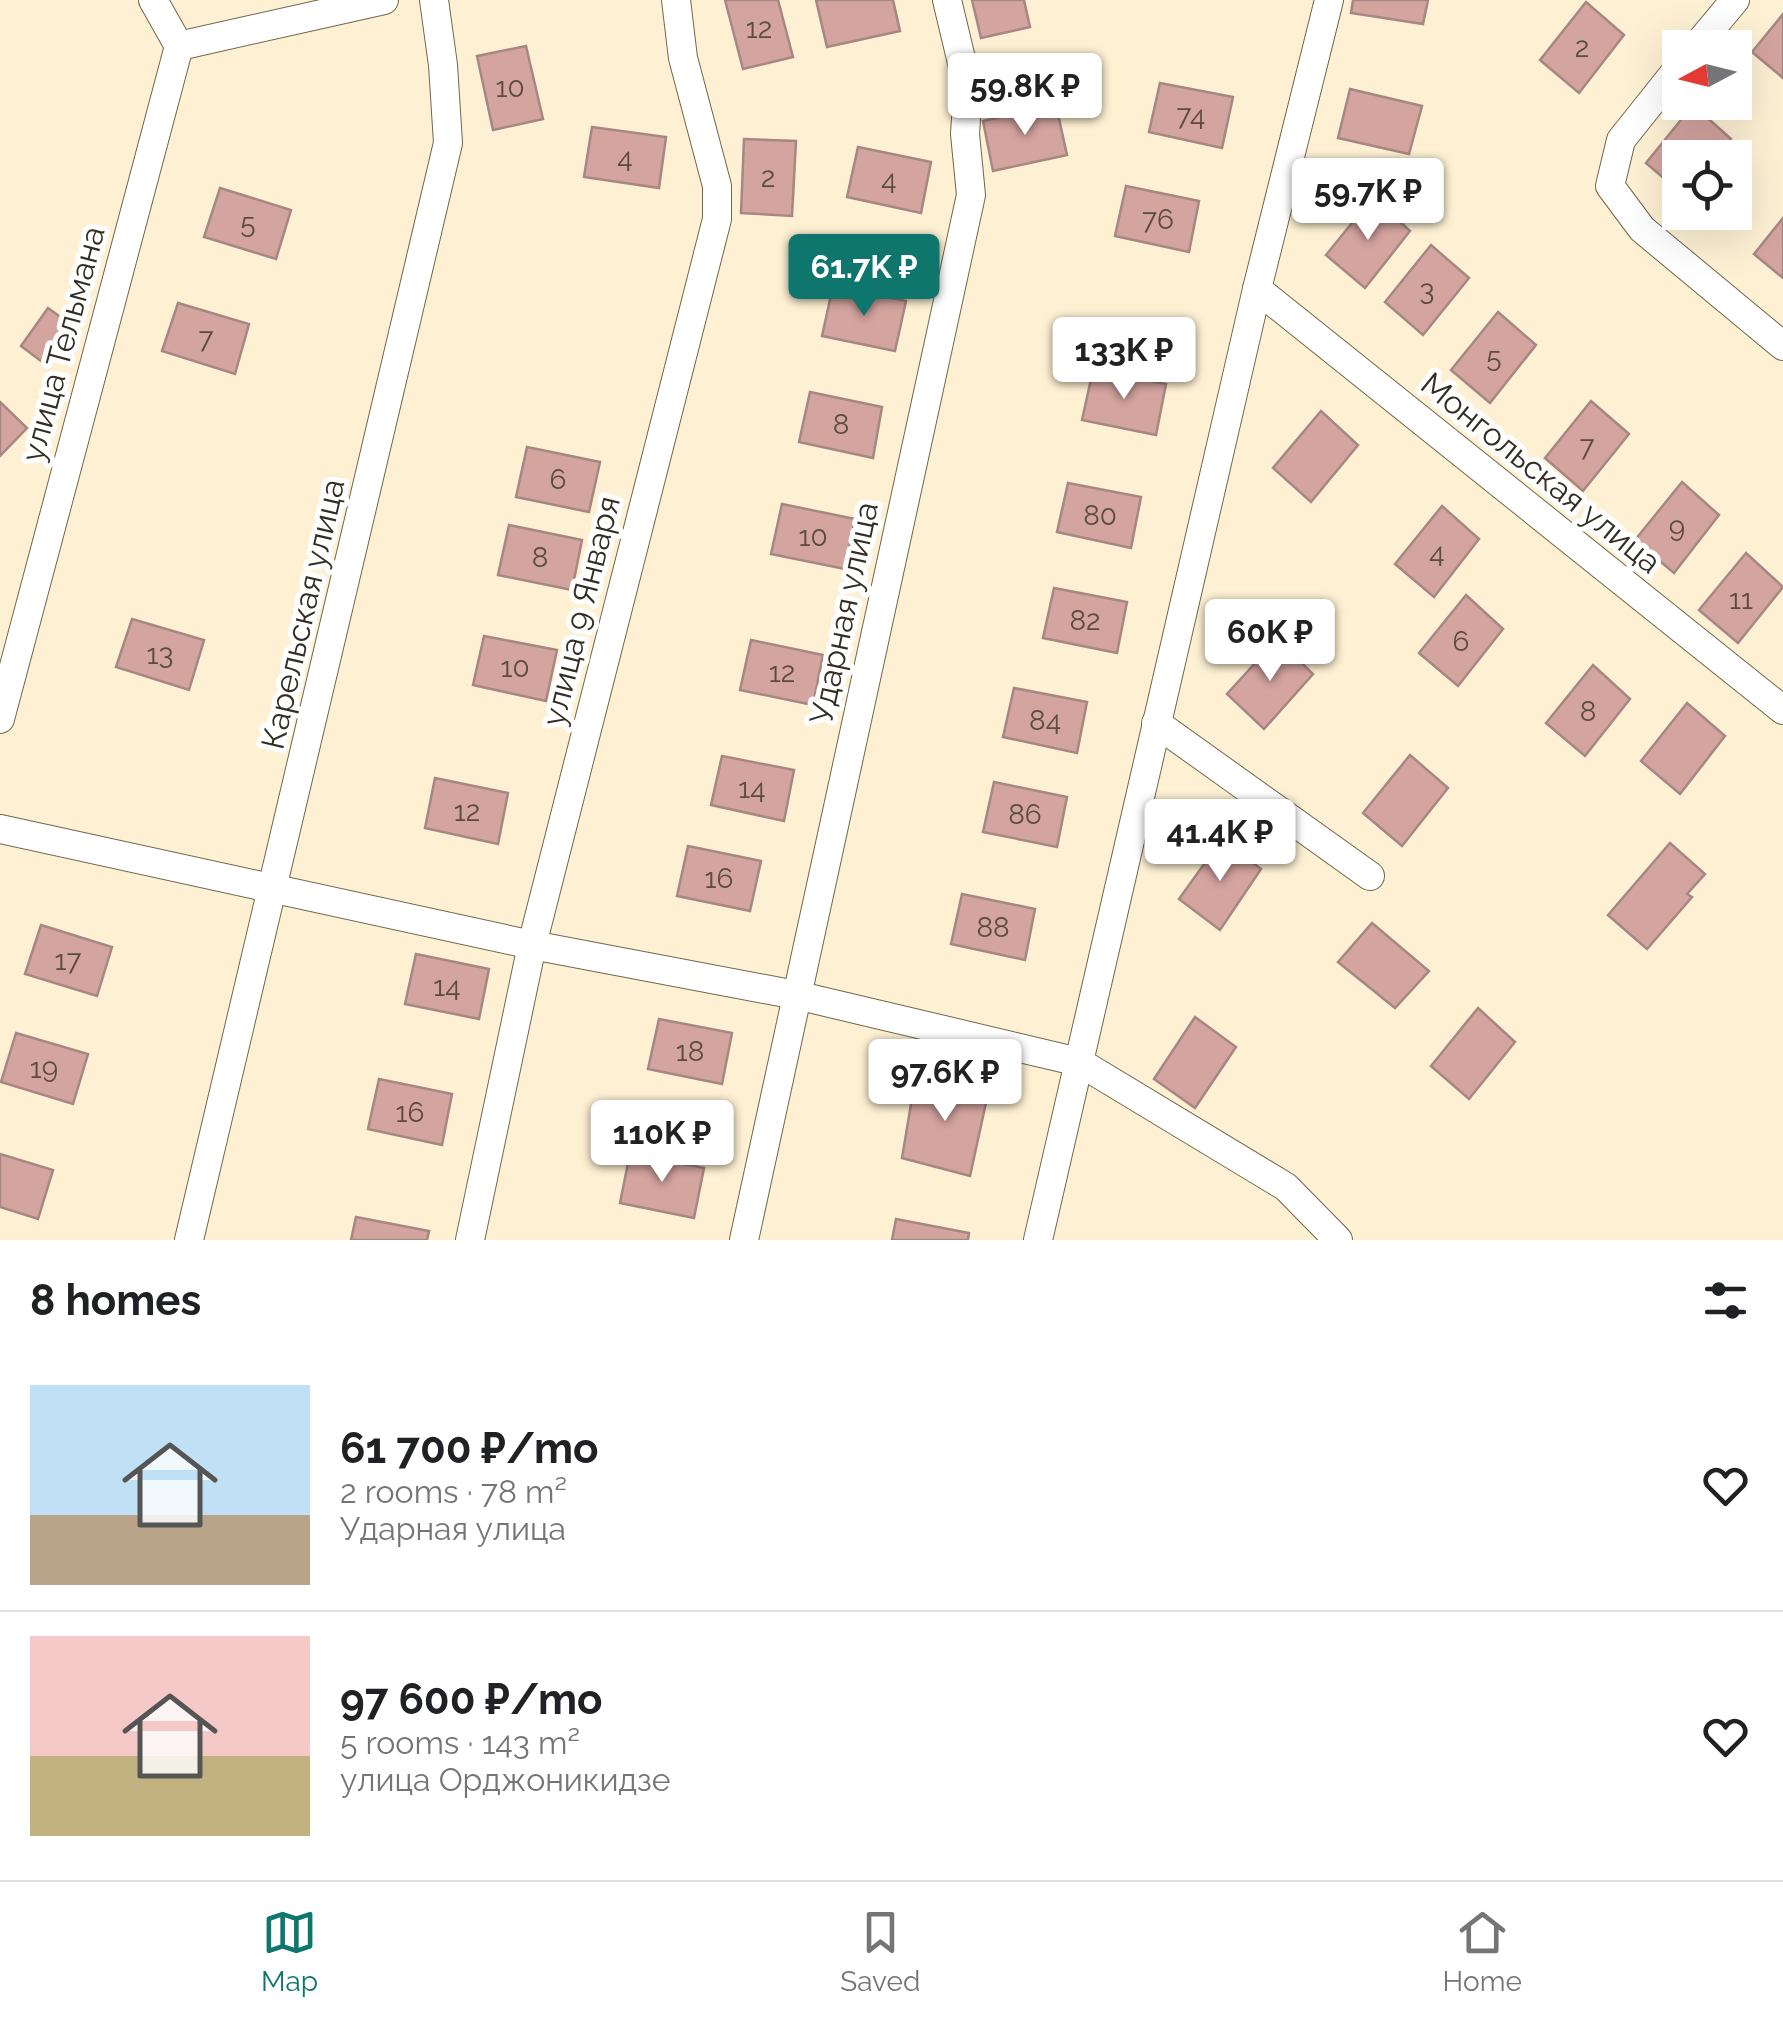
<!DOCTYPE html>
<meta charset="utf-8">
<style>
:root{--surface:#fff;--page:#f6f6f6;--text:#202124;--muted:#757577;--line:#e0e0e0;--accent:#0f766e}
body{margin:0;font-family:Raleway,sans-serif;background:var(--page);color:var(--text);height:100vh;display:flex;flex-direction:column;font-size:38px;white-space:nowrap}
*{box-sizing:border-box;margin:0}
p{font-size:32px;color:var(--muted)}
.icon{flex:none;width:55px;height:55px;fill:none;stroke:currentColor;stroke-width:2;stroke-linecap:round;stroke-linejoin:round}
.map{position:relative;height:1240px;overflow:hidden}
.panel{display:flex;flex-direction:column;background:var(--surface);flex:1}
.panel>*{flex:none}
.needle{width:65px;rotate:263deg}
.controls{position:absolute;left:1662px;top:30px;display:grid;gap:20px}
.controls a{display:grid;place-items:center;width:90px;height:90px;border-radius:0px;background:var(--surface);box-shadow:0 10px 40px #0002;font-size:50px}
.price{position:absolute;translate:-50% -85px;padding:0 22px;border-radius:10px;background:#fff;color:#222;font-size:32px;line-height:65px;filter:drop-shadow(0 2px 5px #0008)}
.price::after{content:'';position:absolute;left:50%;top:60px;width:30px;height:22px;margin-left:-15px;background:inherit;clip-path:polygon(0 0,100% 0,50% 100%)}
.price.on{background:var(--accent);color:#fff}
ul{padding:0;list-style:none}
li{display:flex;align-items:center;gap:30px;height:250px;padding:0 30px}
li+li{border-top:2px solid var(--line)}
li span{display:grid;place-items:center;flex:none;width:280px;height:200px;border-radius:0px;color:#555}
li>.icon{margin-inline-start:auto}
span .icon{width:120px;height:120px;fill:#fffc;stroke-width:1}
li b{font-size:42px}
h2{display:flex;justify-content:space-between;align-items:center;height:120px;padding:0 30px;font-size:42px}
.dock{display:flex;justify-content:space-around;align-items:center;height:140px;border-top:2px solid var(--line);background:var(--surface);font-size:28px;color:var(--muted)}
.dock a{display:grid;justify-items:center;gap:5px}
.dock .on{color:var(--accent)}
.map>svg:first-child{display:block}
</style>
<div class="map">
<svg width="1783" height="1240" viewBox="0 0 1783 1240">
<rect width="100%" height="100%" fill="#fdf0d3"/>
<g fill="#d4a49f" stroke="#a78783" stroke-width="2.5">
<path d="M 725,0 L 778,0 L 793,57 L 743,69 Z"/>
<path d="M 816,0 L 893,0 L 900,31 L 827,47 Z"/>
<path d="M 972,0 L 1024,0 L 1030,27 L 981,38 Z"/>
<path d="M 1353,0 L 1428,0 L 1423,24 L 1351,13 Z"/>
<path d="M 1586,2 L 1624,35 L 1579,93 L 1540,60 Z"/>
<path d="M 1783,14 L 1783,78 L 1752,52 Z"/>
<path d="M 526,46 L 543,119 L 493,130 L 477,56 Z"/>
<path d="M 1160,83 L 1233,97 L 1222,148 L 1149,132 Z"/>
<path d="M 1350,89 L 1422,106 L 1409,154 L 1338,138 Z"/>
<path d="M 1056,105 L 1067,155 L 993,171 L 983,121 Z"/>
<path d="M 1693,105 L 1731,139 L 1716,158 L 1680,158 L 1680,192 L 1646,163 Z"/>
<path d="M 592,127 L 666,137 L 659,188 L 584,177 Z"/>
<path d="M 744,139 L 796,141 L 792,216 L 741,213 Z"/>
<path d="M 858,147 L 931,162 L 921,213 L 847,197 Z"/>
<path d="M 1126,186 L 1199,201 L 1189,252 L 1115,236 Z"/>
<path d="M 220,188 L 291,210 L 276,259 L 204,237 Z"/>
<path d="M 1373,197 L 1410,231 L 1365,288 L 1326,255 Z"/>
<path d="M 1783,218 L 1783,278 L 1754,254 Z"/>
<path d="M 1431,245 L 1469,278 L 1423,335 L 1385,302 Z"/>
<path d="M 833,286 L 906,301 L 895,351 L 822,336 Z"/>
<path d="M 178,303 L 249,324 L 235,374 L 162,351 Z"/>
<path d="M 48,308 L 73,326 L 45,364 L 21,346 Z"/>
<path d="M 1498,312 L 1536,345 L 1490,403 L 1451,370 Z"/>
<path d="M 1093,370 L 1166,384 L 1156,435 L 1082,420 Z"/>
<path d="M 810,392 L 882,407 L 873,458 L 799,442 Z"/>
<path d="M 1591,401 L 1629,434 L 1583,491 L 1545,458 Z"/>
<path d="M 0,402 L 27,428 L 0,456 Z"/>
<path d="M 1321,411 L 1358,445 L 1311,502 L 1273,468 Z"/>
<path d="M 527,447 L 600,462 L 589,512 L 516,497 Z"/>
<path d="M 1682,482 L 1719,515 L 1674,573 L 1635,540 Z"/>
<path d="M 1068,483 L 1141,497 L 1131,548 L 1057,532 Z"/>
<path d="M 782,504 L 855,519 L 845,569 L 771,554 Z"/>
<path d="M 1442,506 L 1479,539 L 1434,597 L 1395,564 Z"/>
<path d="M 509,525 L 582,540 L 572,590 L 498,575 Z"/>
<path d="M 1746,553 L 1783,587 L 1738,643 L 1699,610 Z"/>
<path d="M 1054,588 L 1127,602 L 1117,653 L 1043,638 Z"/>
<path d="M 1466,595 L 1503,629 L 1458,686 L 1419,653 Z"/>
<path d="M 132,619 L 204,640 L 189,690 L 116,667 Z"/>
<path d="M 484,636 L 557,650 L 546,701 L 473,685 Z"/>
<path d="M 1277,639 L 1313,674 L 1264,729 L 1227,694 Z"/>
<path d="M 751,640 L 823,655 L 813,705 L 740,690 Z"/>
<path d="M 1593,665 L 1630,699 L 1585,756 L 1546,723 Z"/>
<path d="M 1014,688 L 1087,702 L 1077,753 L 1003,737 Z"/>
<path d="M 1687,703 L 1725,736 L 1680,794 L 1641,761 Z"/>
<path d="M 1410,755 L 1448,788 L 1402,846 L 1363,813 Z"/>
<path d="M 722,756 L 794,770 L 784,821 L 711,805 Z"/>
<path d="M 435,778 L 508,793 L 498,844 L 425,828 Z"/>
<path d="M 994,782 L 1067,797 L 1057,847 L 983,832 Z"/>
<path d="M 1222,839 L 1261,869 L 1220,930 L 1179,899 Z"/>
<path d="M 1670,843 L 1705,874 L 1687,894 L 1692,897 L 1647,949 L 1608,915 Z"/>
<path d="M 688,846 L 761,861 L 750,911 L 677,896 Z"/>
<path d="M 962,894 L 1035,909 L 1025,960 L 951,944 Z"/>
<path d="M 1372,923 L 1429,971 L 1395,1008 L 1338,962 Z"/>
<path d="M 41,925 L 112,947 L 97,996 L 25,974 Z"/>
<path d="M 416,954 L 489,969 L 479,1019 L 405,1004 Z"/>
<path d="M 1478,1008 L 1515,1042 L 1469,1099 L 1431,1066 Z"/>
<path d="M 1195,1017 L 1236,1047 L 1195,1108 L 1154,1079 Z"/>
<path d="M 659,1019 L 732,1033 L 722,1084 L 648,1069 Z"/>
<path d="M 16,1033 L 88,1054 L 73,1104 L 1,1082 Z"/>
<path d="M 916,1074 L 989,1089 L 970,1176 L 902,1158 Z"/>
<path d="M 379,1079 L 452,1094 L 442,1145 L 368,1129 Z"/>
<path d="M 630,1153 L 704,1168 L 694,1218 L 620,1203 Z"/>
<path d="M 0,1154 L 53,1170 L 38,1219 L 0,1207 Z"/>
<path d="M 356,1217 L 429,1231 L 427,1240 L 351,1240 Z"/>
<path d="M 896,1219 L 969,1233 L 968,1240 L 892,1240 Z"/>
</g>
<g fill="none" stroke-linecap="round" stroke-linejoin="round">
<g stroke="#71664d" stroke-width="30">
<g id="street">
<path d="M 153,0 L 179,46"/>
<path d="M 179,46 L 384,0"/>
<path d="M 1695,48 L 1735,0"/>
<path d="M 1680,66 L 1621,140 L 1610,186 L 1642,229 L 1783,346"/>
<path d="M 1257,289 L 1783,710"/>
<path d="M 0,719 L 179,46"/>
<path d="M 1156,723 L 1370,876"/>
<path d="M 0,829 L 532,945 L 796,995 L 1079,1062 L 1286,1187 L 1338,1240"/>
<path d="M 189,1240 L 448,143 L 443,65 L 434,0"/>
<path d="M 470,1240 L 532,945 L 717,219 L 717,186 L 683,58 L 676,0"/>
<path d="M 744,1240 L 971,195 L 965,134 L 968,88 L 947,0"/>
<path d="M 1038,1240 L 1257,289 L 1329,0"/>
</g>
</g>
<use href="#street" stroke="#fff" stroke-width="28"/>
</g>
<g text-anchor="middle" stroke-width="10" stroke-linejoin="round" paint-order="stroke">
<g font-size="28" fill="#5b4c42">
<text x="759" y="38">12</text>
<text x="1582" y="57">2</text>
<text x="510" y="97">10</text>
<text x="1191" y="125">74</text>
<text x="625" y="167">4</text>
<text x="768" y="187">2</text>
<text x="889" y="189">4</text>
<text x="1158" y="229">76</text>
<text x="248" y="233">5</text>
<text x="1427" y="300">3</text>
<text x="206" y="348">7</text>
<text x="1494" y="367">5</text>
<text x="841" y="434">8</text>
<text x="1587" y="456">7</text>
<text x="558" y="489">6</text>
<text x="1100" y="525">80</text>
<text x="1677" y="537">9</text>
<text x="813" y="546">10</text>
<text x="1437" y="562">4</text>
<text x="540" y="567">8</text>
<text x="1741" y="609">11</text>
<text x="1085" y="630">82</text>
<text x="1461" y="651">6</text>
<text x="160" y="664">13</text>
<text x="515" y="677">10</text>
<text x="782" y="682">12</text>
<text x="1588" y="721">8</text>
<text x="1045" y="730">84</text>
<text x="752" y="798">14</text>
<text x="467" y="821">12</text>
<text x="1025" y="824">86</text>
<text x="719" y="888">16</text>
<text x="993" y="937">88</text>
<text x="68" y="970">17</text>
<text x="447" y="996">14</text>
<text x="690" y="1061">18</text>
<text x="44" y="1078">19</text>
<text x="410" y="1122">16</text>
</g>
<g font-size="32" fill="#332e23" stroke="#fff">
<text transform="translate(63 344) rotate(-75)" y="11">улица Тельмана</text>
<text transform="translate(1541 473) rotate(39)" y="11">Монгольская улица</text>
<text transform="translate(581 611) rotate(-76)" y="11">улица 9 Января</text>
<text transform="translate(844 613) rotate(-78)" y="11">Ударная улица</text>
<text transform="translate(303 614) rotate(-77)" y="11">Карельская улица</text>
</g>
</g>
</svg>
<div class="controls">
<a><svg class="needle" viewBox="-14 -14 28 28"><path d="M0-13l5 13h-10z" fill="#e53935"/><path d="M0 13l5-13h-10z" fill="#757577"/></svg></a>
<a><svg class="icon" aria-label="locate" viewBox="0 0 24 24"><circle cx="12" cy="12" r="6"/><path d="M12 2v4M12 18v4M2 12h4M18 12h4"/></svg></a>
</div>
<b class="price" style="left:1025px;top:138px">59.8K ₽</b>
<b class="price" style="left:1368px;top:243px">59.7K ₽</b>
<b class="price on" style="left:864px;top:319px">61.7K ₽</b>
<b class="price" style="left:1124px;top:402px">133K ₽</b>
<b class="price" style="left:1270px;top:684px">60K ₽</b>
<b class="price" style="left:1220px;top:884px">41.4K ₽</b>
<b class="price" style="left:945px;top:1124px">97.6K ₽</b>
<b class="price" style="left:662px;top:1185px">110K ₽</b>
</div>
<section class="panel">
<h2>8 homes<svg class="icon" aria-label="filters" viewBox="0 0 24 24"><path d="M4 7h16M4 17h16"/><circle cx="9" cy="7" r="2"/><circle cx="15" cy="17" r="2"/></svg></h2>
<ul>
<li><span style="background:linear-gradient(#bfe0f5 65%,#b9a48a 0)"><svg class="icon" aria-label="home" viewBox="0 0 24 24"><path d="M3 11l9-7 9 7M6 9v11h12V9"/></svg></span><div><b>61 700 ₽/mo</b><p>2 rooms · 78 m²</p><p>Ударная улица</p></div><svg class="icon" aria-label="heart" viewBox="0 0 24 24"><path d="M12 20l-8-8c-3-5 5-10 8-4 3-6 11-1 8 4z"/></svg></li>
<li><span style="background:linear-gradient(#f6c9c9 60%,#c2b280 0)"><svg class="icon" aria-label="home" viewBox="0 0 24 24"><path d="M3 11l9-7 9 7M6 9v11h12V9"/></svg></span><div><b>97 600 ₽/mo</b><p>5 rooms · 143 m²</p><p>улица Орджоникидзе</p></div><svg class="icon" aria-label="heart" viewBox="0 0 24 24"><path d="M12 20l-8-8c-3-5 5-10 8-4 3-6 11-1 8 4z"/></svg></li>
</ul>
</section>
<nav class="dock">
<a class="on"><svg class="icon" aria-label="map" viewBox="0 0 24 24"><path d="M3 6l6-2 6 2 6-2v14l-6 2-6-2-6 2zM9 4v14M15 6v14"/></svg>Map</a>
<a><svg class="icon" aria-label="saved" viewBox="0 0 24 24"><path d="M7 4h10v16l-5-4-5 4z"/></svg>Saved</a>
<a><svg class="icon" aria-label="home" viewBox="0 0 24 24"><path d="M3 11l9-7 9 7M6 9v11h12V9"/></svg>Home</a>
</nav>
